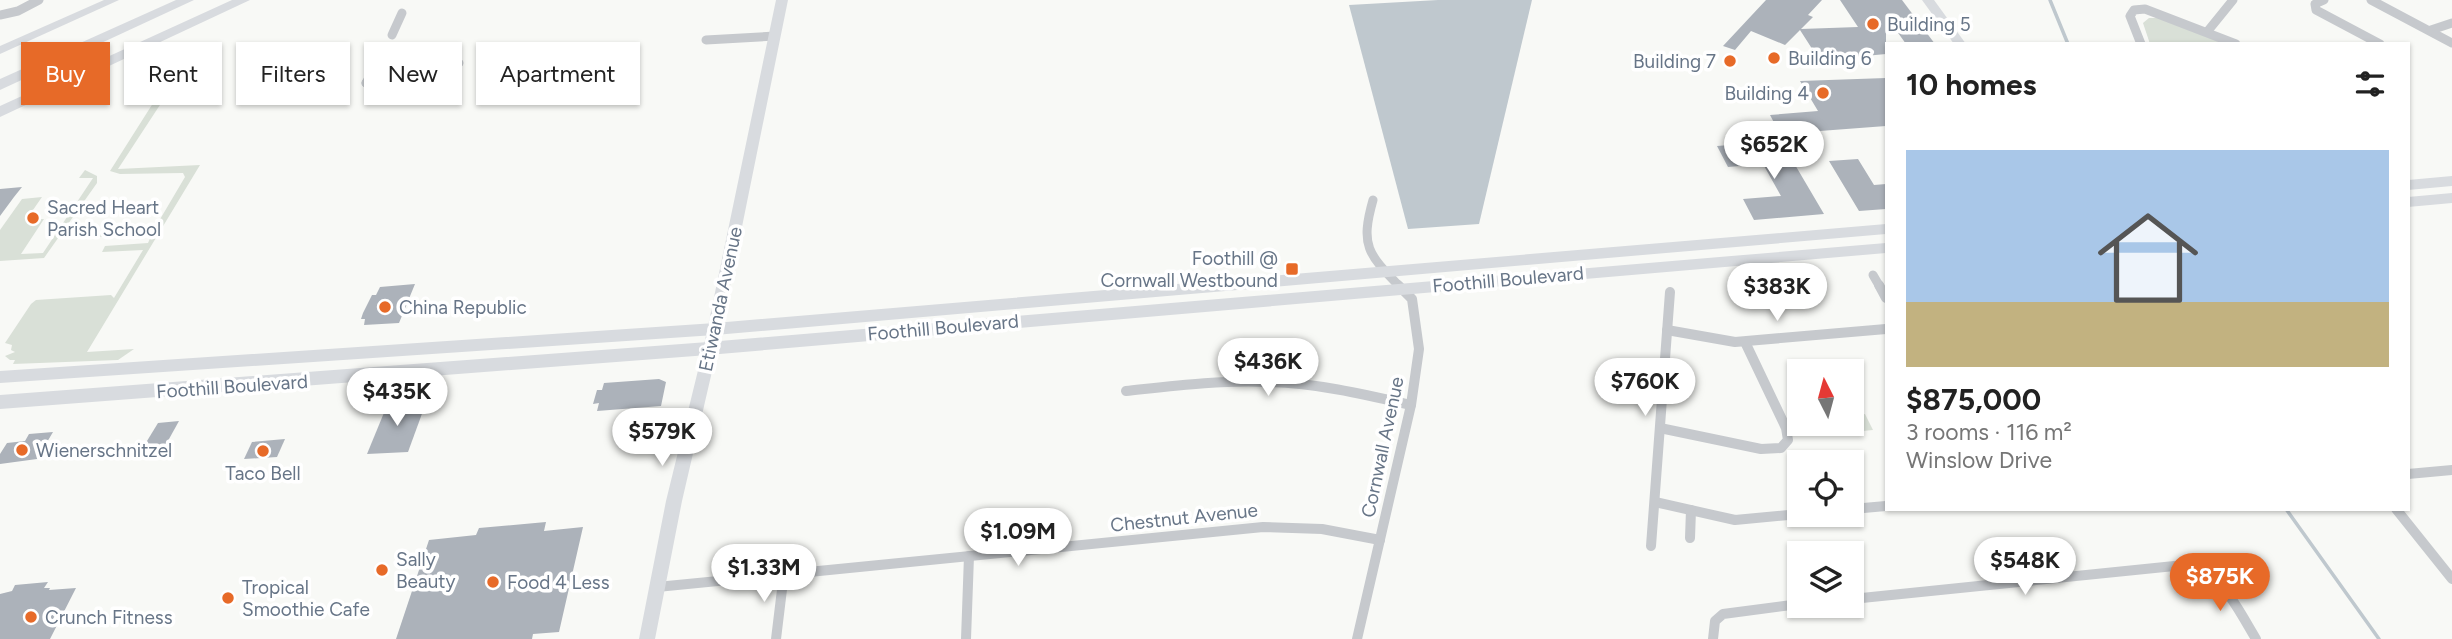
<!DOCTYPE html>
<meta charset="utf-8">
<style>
:root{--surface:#fff;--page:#f2f2f2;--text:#222;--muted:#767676;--line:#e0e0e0;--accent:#e76a28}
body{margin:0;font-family:Figtree,sans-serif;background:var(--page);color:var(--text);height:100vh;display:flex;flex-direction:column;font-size:26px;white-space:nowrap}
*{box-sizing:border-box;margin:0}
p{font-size:23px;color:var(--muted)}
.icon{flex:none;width:38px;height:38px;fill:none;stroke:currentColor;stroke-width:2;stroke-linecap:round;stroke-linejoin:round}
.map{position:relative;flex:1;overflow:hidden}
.side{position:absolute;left:1885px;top:42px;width:525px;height:469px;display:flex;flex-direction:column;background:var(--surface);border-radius:0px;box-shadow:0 2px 5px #0004}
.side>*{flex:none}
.banner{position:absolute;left:21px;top:42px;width:665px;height:63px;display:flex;gap:14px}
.needle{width:46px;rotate:354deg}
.buttons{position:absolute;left:1787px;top:359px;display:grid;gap:14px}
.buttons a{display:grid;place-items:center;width:77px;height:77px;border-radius:0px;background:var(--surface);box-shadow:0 2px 5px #0004;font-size:35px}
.price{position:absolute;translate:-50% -60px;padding:0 16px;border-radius:24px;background:#fff;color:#222;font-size:23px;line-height:46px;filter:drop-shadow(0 2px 4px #0008)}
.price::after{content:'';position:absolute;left:50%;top:42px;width:21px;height:16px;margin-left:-10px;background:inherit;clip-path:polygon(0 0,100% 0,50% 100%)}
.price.current{background:var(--accent);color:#fff}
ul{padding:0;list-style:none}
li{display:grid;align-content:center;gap:14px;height:371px;padding:0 21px}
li+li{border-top:2px solid var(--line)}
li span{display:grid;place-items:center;height:217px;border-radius:0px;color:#555}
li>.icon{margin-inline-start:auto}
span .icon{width:126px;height:126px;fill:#fffc;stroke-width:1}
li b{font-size:30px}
h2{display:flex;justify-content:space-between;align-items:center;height:84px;padding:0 21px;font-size:30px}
.chip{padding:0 24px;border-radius:0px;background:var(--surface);box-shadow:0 2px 5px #0004;font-size:24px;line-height:63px}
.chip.current{background:var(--accent);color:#fff}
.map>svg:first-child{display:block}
</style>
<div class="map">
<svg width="2452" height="639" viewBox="0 0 2452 639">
<rect width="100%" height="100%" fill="#f8f9f6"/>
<g fill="#d9e0d7">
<path d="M 2149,18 L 2159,18 L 2225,44 L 2150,44 L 2143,23 Z"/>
<path d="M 192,56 L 118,169 L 200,165 L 87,352 L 134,349 L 118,360 L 13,364 L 15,360 L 10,360 L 5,356 L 15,352 L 11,350 L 12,345 L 5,343 L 31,304 L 36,300 L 111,295 L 114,298 L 143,250 L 102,252 L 105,246 L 148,243 L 152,234 L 82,238 L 86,233 L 150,228 L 159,221 L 185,177 L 183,173 L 120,174 L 110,171 L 162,89 L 155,88 L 153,84 L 145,86 L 141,82 Z"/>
<path d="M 85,170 L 97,176 L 97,183 L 44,258 L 0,261 L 0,230 L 22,199 L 42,197 L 26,220 L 44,219 L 21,254 L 43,253 L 93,178 L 79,178 Z"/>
<path d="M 1865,414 L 1873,430 L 1813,436 L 1805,424 L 1852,424 L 1852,415 Z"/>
</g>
<path fill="#bfc8ce" d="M 1438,0 L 1532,0 L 1479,224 L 1408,229 L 1349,5 Z"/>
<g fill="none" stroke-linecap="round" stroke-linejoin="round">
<g stroke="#bfc8ce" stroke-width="3.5">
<path d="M 2050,0 L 2068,44"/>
<path d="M 2286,509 L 2379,639"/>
</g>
</g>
<g fill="#acb2ba">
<path d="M 1766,0 L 1822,0 L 1808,15 L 1813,17 L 1801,29 L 1858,27 L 1840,0 L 1902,0 L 1935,44 L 1906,44 L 1886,16 L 1886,54 L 1822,60 L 1818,58 L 1800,30 L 1785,45 L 1751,31 L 1735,50 L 1723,46 Z"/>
<path d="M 1886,78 L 1886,126 L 1780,134 L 1770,115 L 1818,111 L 1800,81 Z"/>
<path d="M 1781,141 L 1824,214 L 1754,220 L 1743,199 L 1781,196 L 1763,164 L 1728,167 L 1717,146 Z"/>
<path d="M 1858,159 L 1874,185 L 1886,184 L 1886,209 L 1859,211 L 1829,161 Z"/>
<path d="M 22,187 L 14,197 L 0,216 L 0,189 Z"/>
<path d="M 415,284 L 399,323 L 364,325 L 365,319 L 361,319 L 363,313 L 372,295 L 376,295 L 380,287 Z"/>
<path d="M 659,379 L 666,382 L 661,406 L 597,411 L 599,403 L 593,404 L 597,390 L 602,390 L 604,383 Z"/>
<path d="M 427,400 L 408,452 L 367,454 L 388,403 Z"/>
<path d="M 179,421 L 159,457 L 136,459 L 158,423 Z"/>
<path d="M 53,432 L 37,459 L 0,464 L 0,454 L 7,443 L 25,441 L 29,434 Z"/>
<path d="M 285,439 L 277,457 L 244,459 L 252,442 Z"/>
<path d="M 546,522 L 544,531 L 583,527 L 559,632 L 533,634 L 532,639 L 396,639 L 429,540 L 476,535 L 479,528 Z"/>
<path d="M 48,582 L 44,588 L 50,588 L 49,590 L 76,588 L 50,639 L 0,639 L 0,594 L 12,591 L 15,585 Z"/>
</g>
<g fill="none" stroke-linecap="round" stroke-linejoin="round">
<g stroke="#c6c9cd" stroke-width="9">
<path d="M 2324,0 L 2315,4 L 2316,10 L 2380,44"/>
<path d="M 2371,0 L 2452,43"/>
<path d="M 0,15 L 18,11 L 39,0"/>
<path d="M 2431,30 L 2452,23"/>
<path d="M 2207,32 L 2233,0"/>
<path d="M 392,35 L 402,13"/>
<path d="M 706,40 L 775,36"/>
<path d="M 2141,44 L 2130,16 L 2134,10 L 2145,9 L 2236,44"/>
<path d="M 366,83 L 459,63"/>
<path d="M 366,83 L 377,64"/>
<path d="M 1373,200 C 1360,246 1368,254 1400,287"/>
<path d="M 1873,275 L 1880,287"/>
</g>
<g stroke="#c6c9cd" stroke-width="10">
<path d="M 1879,285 L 1886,298"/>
<path d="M 1667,330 L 1735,342 L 1886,329"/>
<path d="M 1126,391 C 1173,386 1220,380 1267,382 C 1316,383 1363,394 1411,405"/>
<path d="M 1660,428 L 1761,449 L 1781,448 L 1788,440 L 1786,428 L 1745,342"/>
<path d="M 2408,474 L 2452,470"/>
<path d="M 1655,502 L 1735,520 L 1799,514"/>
<path d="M 1852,509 L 1886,506"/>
<path d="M 2396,509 L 2452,579"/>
<path d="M 1690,538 L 1691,510"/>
<path d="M 1651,546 L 1670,292"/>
<path d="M 657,587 L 1263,527 L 1322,529 L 1380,540"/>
<path d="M 1852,599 L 2194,564 C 2225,580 2239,611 2256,639"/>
<path d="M 776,639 L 784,573"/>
<path d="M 966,639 L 969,556"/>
<path d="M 1357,639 L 1411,405 L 1419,349 L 1412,299 L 1398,285"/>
<path d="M 1713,639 L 1715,621 L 1723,614 L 1799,604"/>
</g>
<g fill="#d8dbdf" fill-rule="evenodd">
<path d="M 104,0 L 119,0 L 0,54 L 0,46 Z"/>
<path d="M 776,0 L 788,0 L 717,350 L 682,501 L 655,639 L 639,639 L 666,501 L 703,350 Z"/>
<path d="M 1922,0 L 1934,0 L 1966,44 L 1954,44 Z"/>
</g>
<g fill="#d8dbdf" fill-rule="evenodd">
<path d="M 2452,176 L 2452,186 L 2408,190 L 2408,180 Z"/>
<path d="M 2452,193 L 2452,203 L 2408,207 L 2408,197 Z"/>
<path d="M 1886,224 L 1886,234 L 715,335 L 0,383 L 0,371 L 715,323 Z"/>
<path d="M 1886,243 L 1886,253 L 708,355 L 0,409 L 0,395 L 708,342 Z"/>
</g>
<g fill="#d8dbdf" fill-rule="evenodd">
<path d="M 176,0 L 194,0 L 0,90 L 0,79 Z"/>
<path d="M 232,0 L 250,0 L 0,117 L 0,106 Z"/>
</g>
</g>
<g fill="#e76a28" stroke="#fff" stroke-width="2.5">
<circle cx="1873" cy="24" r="7"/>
<circle cx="1774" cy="58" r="7"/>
<circle cx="1730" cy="61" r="7"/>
<circle cx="1823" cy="93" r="7"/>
<circle cx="33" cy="218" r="7"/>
<rect x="1285" y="262" width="14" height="14" rx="3.5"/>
<circle cx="385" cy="307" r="7"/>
<circle cx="22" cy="450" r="7"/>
<circle cx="263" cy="451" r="7"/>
<circle cx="382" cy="570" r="7"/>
<circle cx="493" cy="582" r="7"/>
<circle cx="228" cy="598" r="7"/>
<circle cx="31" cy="617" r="7"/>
</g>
<g text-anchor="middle" stroke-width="7" stroke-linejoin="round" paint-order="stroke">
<g font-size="19" fill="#677587" stroke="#fff" text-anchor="start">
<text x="1887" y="31">Building 5</text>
<text x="1788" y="65">Building 6</text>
<text x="1716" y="68" text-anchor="end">Building 7</text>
<text x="1809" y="100" text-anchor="end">Building 4</text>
<text x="47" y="214">Sacred Heart<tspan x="47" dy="22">Parish School</tspan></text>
<text x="1278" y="265" text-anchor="end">Foothill @<tspan x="1278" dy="22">Cornwall Westbound</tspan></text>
<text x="399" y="314">China Republic</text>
<text x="36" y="457">Wienerschnitzel</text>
<text x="263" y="480" text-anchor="middle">Taco Bell</text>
<text x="396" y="566">Sally<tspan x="396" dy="22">Beauty</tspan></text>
<text x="507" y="589">Food 4 Less</text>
<text x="242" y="594">Tropical<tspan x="242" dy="22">Smoothie Cafe</tspan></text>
<text x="45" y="624">Crunch Fitness</text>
</g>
<g font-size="19" fill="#677587" stroke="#fff">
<text transform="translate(1508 279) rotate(-5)" y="7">Foothill Boulevard</text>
<text transform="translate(720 299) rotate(-78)" y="7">Etiwanda Avenue</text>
<text transform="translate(943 327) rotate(-5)" y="7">Foothill Boulevard</text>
<text transform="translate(232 386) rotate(-4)" y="7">Foothill Boulevard</text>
<text transform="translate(1382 447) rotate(-78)" y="7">Cornwall Avenue</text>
<text transform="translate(1184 517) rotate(-6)" y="7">Chestnut Avenue</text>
</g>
</g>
</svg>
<div class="buttons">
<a><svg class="needle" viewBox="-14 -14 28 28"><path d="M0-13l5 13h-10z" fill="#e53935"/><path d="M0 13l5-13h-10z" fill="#767676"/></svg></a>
<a><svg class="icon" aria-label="locate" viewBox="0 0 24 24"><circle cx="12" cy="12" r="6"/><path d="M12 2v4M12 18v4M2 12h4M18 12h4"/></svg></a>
<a><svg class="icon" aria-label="layers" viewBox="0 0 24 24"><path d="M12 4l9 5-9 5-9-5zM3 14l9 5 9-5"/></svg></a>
</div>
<b class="price" style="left:1774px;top:181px">$652K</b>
<b class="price" style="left:1777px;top:323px">$383K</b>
<b class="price" style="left:1268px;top:398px">$436K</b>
<b class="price" style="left:1645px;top:418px">$760K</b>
<b class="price" style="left:397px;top:428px">$435K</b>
<b class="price" style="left:662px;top:468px">$579K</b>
<b class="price" style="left:1018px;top:568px">$1.09M</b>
<b class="price" style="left:2025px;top:597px">$548K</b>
<b class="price" style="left:764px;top:604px">$1.33M</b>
<b class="price current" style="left:2220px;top:613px">$875K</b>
<div class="banner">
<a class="chip current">Buy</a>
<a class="chip">Rent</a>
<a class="chip">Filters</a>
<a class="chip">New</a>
<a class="chip">Apartment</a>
</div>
<section class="side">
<h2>10 homes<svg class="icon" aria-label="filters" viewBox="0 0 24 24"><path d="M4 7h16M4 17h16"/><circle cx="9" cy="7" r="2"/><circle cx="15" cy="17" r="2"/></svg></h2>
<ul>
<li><span style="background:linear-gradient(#a9c7e8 70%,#c2b280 0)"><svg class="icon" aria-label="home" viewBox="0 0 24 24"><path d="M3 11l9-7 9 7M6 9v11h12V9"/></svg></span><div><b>$875,000</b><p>3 rooms · 116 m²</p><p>Winslow Drive</p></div></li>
</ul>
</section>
</div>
